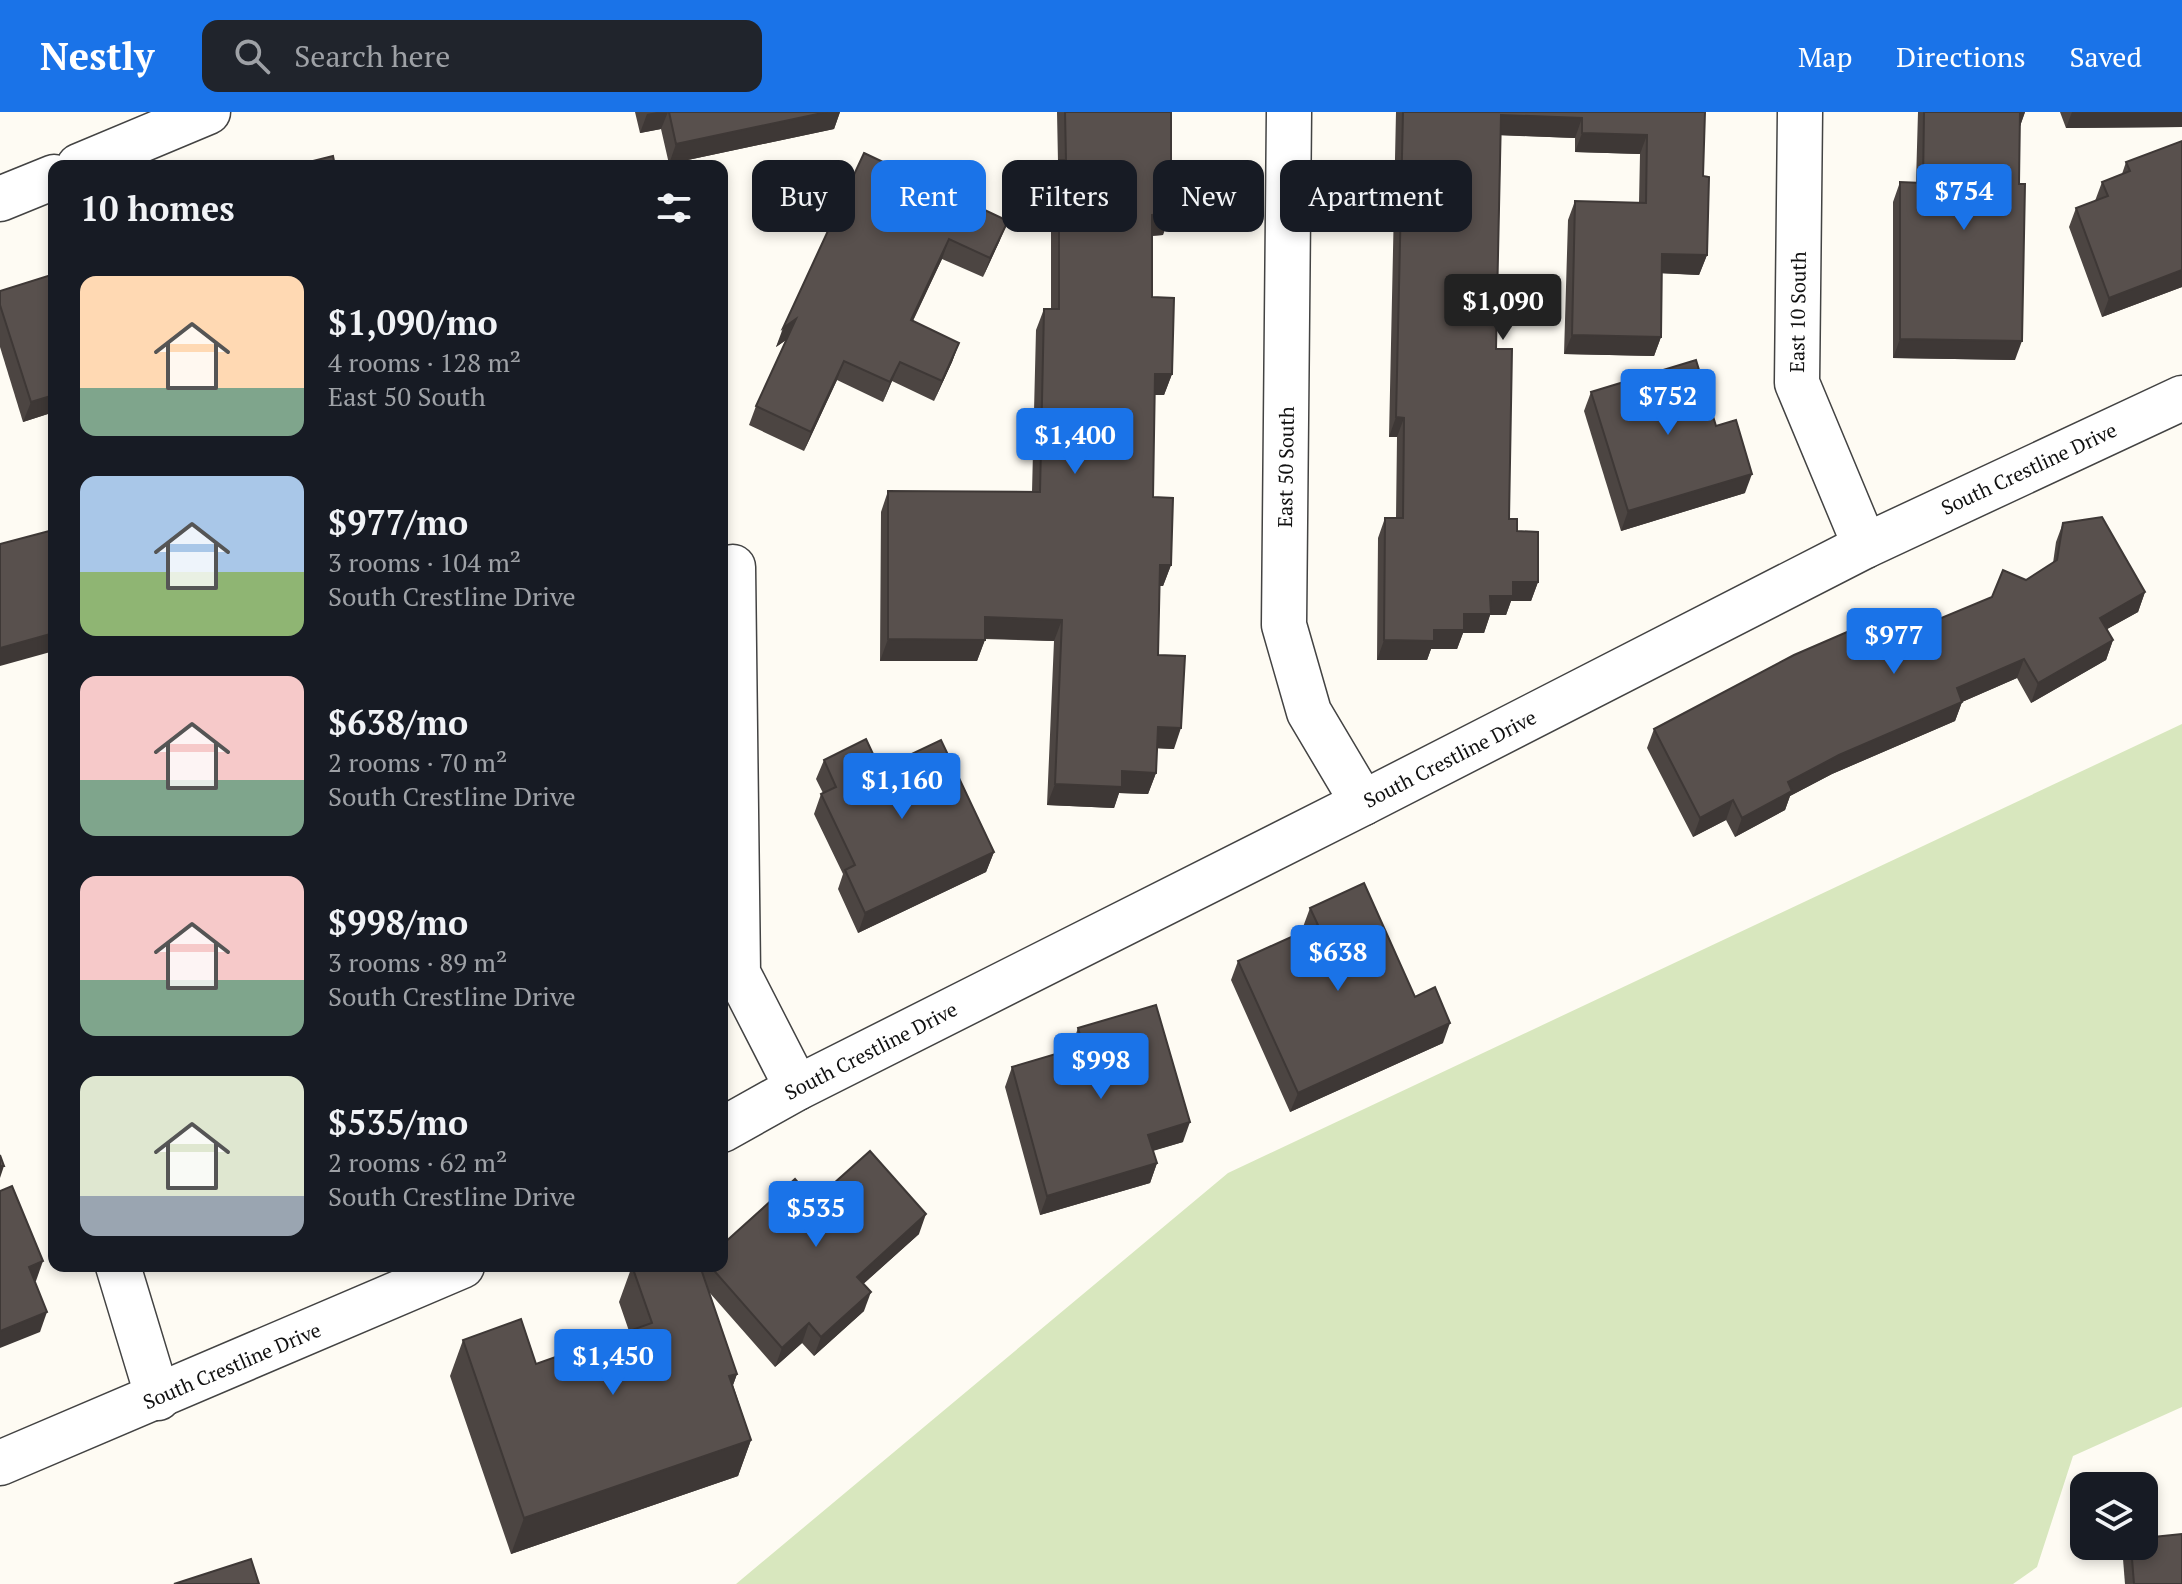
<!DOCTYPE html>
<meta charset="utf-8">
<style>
:root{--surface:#171b24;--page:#20242c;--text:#f1f3f6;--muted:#9ea1a6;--accent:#1a73e8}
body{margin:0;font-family:"PT Serif",serif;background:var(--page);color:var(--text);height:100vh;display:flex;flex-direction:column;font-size:30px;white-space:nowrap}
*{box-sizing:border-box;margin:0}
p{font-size:26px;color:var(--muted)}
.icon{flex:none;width:44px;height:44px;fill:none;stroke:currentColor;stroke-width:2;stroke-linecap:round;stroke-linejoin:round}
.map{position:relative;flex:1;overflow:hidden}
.details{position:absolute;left:48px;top:48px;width:680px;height:1112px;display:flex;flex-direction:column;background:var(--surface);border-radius:16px;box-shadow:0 4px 12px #0003}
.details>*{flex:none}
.banner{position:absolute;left:752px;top:48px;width:760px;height:72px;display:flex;gap:16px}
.fabs{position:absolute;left:2070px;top:1360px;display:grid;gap:16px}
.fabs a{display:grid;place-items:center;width:88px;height:88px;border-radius:16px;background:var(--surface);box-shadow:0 4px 12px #0003;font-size:40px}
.price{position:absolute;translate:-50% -68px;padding:0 18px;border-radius:8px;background:var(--accent);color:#fff;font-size:26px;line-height:52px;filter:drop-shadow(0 2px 4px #0008)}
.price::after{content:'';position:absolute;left:50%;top:48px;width:24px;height:18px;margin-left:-12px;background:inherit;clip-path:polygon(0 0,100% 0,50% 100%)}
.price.current{background:#222;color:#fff}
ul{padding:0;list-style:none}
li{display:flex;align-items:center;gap:24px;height:200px;padding:0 32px}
li span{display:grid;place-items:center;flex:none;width:224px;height:160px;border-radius:16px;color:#555}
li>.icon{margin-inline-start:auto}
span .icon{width:96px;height:96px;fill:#fffc;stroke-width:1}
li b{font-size:34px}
h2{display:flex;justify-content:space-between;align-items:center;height:96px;padding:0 32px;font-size:34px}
.chip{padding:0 28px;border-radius:16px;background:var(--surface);box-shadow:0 4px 12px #0003;font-size:28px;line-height:72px}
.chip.current{background:var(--accent);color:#fff}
header{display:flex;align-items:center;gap:48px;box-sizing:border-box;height:112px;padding:0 40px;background:var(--accent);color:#fff}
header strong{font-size:38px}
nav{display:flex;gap:44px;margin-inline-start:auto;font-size:28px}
.search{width:560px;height:72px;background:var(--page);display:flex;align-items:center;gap:20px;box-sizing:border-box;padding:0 28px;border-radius:16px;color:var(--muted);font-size:30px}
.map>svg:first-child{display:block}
</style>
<header>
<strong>Nestly</strong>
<div class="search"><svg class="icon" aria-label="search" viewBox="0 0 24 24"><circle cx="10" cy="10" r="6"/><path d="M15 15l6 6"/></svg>Search here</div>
<nav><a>Map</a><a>Directions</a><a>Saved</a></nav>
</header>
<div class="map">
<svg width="2182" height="1472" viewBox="0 0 2182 1472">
<rect width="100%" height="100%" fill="#fefbf3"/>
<path fill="#d8e7be" d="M 2182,612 L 2182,1295 L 2073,1344 L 2037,1455 L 2013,1472 L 736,1472 L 1228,1061 Z"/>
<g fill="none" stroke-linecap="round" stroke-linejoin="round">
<g stroke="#434343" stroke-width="47">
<g id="street">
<path d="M 1289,0 L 1284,513 L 1309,600 L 1363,691"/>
<path d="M 1800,0 L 1797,271 L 1865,434"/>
<path d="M 79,54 L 208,0"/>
<path d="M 0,87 L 54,65"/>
<path d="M 733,455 L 738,861 L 797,976"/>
<path d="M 722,1018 L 797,976 L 1363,691 L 1865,434 L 2182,286"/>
<path d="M 118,1154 L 158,1286"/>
<path d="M 0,1351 L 462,1154"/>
</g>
</g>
<use href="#street" stroke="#fff" stroke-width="44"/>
</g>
<g fill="#4c4542">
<path d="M 635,0 L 840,0 L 834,17 L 669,52 L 661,17 L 640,21 Z"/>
<path d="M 1057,0 L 1171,0 L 1163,123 L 1152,124 L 1152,185 L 1172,262 L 1164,283 L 1154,283 L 1153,385 L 1171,453 L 1163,474 L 1160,474 L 1158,543 L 1174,637 L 1157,636 L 1156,661 L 1148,682 L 1119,681 L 1114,696 L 1047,693 L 1054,529 L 985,527 L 977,549 L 880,549 L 881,400 L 888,379 L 1032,380 L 1036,218 L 1044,197 L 1051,197 L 1051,69 L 1058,50 Z"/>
<path d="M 1396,0 L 1705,0 L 1703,64 L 1707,143 L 1699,163 L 1662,161 L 1661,225 L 1654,244 L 1564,242 L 1568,108 L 1575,89 L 1639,91 L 1640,42 L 1575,40 L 1575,26 L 1501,23 L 1496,237 L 1509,407 L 1517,419 L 1538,470 L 1531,489 L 1511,489 L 1506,503 L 1490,503 L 1484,521 L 1463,521 L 1457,537 L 1431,537 L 1427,548 L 1377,548 L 1378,426 L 1385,406 L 1396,406 L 1397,325 L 1389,325 Z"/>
<path d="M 1918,0 L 2025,0 L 2020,14 L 2015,248 L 1893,246 L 1893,90 L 1900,70 L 1916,70 Z"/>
<path d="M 2060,0 L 2182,0 L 2182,15 L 2066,16 Z"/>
<path d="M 2182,29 L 2182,175 L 2102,205 L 2069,115 L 2076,96 L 2095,89 L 2102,70 L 2122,62 L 2126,50 Z"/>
<path d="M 864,41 L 1000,128 L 983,165 L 942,147 L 913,209 L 959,231 L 952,250 L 934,289 L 892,269 L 883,290 L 837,268 L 804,339 L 749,313 L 756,294 L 786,228 L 776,235 Z"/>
<path d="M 0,179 L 54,300 L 23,310 L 0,235 Z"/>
<path d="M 1591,280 L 1745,381 L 1621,419 L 1584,299 Z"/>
<path d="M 2063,411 L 2145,480 L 2138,500 L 2107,517 L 2113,528 L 2106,548 L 2031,591 L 2017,566 L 1962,590 L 1955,609 L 1832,662 L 1790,684 L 1785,698 L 1735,725 L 1726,708 L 1693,725 L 1647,636 L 1654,617 L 1874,518 L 1903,522 L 1992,485 L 2026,468 L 2053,451 L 2056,430 Z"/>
<path d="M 824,648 L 880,657 L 994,740 L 986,760 L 858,821 L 838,777 L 843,762 L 814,702 L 821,682 L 823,681 L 816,667 Z"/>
<path d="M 1310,796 L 1415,885 L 1443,931 L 1290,1000 L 1231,868 L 1238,849 L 1305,819 L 1303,815 Z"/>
<path d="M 1078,916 L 1183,1030 L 1153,1039 L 1157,1051 L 1150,1071 L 1040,1103 L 1005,975 L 1012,955 L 1072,938 L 1071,936 Z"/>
<path d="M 814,1089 L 919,1122 L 863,1172 L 864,1199 L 814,1244 L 802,1231 L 775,1255 L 709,1180 L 737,1262 L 733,1273 L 751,1328 L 738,1364 L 511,1442 L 450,1264 L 463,1228 L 536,1252 L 629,1219 L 619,1190 L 632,1154 L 701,1158 L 703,1154 L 722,1154 Z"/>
<path d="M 2127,1434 L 2144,1434 L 2182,1472 L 2125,1472 L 2123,1447 Z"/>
</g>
<g fill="#3e3836">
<path d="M 657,0 L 668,0 L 661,17 L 640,21 L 647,2 Z"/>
<path d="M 827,0 L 840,0 L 834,17 L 669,52 L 676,32 Z"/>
<path d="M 2020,0 L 2025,0 L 2019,17 Z"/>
<path d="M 2072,0 L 2182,0 L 2182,15 L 2066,16 Z"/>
<path d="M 1501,3 L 1582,6 L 1575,26 L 1494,23 Z"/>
<path d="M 1582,21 L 1647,23 L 1640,42 L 1575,40 Z"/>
<path d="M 1171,102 L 1163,123 L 1145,124 L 1152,103 Z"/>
<path d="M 1008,109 L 1000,128 L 983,165 L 990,146 Z"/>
<path d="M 949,127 L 942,147 L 904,227 L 911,208 Z"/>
<path d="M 1662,142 L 1707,143 L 1699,163 L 1655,161 Z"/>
<path d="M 2182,158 L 2182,175 L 2102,205 L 2109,186 Z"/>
<path d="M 796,207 L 789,226 L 776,235 L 783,216 Z"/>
<path d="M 1572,223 L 1661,225 L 1654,244 L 1564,242 Z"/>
<path d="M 1900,227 L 2022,229 L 2015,248 L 1893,246 Z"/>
<path d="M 959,231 L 952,250 L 934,289 L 942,269 Z"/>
<path d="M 844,249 L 837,268 L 804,339 L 811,320 Z"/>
<path d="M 900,250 L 892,269 L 883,290 L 890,270 Z"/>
<path d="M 1155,262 L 1172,262 L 1164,283 L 1147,283 Z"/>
<path d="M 54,283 L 54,300 L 23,310 L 31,290 Z"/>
<path d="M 1396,305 L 1404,306 L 1397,325 L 1389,325 Z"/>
<path d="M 1752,362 L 1745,381 L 1621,419 L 1628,399 Z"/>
<path d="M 1160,453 L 1171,453 L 1163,474 L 1153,474 Z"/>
<path d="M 1513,470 L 1538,470 L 1531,489 L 1511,489 L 1506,503 L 1490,503 L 1484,521 L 1463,521 L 1457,537 L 1431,537 L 1427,548 L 1377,548 L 1384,528 L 1434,518 L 1464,502 Z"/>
<path d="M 2145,480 L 2138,500 L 2093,525 L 2100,506 Z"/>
<path d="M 985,505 L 1062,508 L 1054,529 L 977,526 Z"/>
<path d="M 54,521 L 54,539 L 0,554 L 0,536 Z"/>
<path d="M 888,527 L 985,528 L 977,549 L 880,549 Z"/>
<path d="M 2113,528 L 2106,548 L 2031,591 L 2038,571 Z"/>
<path d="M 2024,547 L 2017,566 L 1962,590 L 1955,609 L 1832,662 L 1790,684 L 1785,698 L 1735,725 L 1742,706 L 1788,670 L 1957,576 Z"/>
<path d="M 1158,615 L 1181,616 L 1174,637 L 1150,636 Z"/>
<path d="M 1122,659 L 1156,661 L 1148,682 L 1119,681 L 1114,696 L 1047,693 L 1055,672 Z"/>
<path d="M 1733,688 L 1726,708 L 1693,725 L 1700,706 Z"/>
<path d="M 994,740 L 986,760 L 858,821 L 865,801 Z"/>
<path d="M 1450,911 L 1443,931 L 1290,1000 L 1298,981 Z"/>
<path d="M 1190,1010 L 1183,1030 L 1141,1042 L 1148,1023 Z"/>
<path d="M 1157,1051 L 1150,1071 L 1040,1103 L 1047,1084 Z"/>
<path d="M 0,1054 L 4,1054 L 0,1066 Z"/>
<path d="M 926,1102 L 919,1122 L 850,1184 L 857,1165 Z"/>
<path d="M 43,1149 L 36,1169 L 22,1174 L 29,1155 Z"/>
<path d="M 871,1180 L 864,1199 L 814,1244 L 821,1225 Z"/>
<path d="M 47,1200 L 40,1220 L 0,1236 L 0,1219 Z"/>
<path d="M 809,1211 L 802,1231 L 775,1255 L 782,1236 Z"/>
<path d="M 737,1262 L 724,1298 L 729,1264 Z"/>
<path d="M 751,1328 L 738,1364 L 511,1442 L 524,1406 Z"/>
</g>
<g fill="#58504d" stroke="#3e3836" stroke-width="2">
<path d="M 669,0 L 827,0 L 676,32 Z"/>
<path d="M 1065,0 L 1171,0 L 1171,102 L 1152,103 L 1152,185 L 1174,186 L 1172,262 L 1155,262 L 1153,385 L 1173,386 L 1171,453 L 1160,453 L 1158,543 L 1185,544 L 1181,616 L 1158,615 L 1156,661 L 1122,659 L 1122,675 L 1055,672 L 1062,508 L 985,505 L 985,528 L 888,527 L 888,379 L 1040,380 L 1044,197 L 1059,197 L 1059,48 L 1066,48 Z"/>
<path d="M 1403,0 L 1705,0 L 1703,64 L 1709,65 L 1707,143 L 1662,142 L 1661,225 L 1572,223 L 1575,89 L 1646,91 L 1647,23 L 1582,21 L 1582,6 L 1501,3 L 1496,237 L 1512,237 L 1509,407 L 1517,407 L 1517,419 L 1538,420 L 1538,470 L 1513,470 L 1513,484 L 1490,484 L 1491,502 L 1464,502 L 1464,518 L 1434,518 L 1434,529 L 1384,528 L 1385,406 L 1403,406 L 1404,306 L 1396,305 Z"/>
<path d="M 1924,0 L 2020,0 L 2019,72 L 2025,72 L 2022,229 L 1900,227 L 1900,70 L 1923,71 Z"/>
<path d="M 2182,29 L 2182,158 L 2109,186 L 2076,96 L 2108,84 L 2102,70 L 2130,59 L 2126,50 Z"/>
<path d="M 864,41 L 1008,109 L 990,146 L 949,127 L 911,208 L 959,231 L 942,269 L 900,250 L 890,270 L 844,249 L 811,320 L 756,294 L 796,207 L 783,216 Z"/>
<path d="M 333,44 L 335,54 L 293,54 Z"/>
<path d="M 54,162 L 54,283 L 31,290 L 0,193 L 0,179 Z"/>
<path d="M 1696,248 L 1716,314 L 1736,308 L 1752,362 L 1628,399 L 1591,280 Z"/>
<path d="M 2102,405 L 2145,480 L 2100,506 L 2113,528 L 2038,571 L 2024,547 L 1957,576 L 1962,590 L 1839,643 L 1788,670 L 1792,679 L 1742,706 L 1733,688 L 1700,706 L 1654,617 L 1794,543 L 1870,510 L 1874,518 L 1897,507 L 1903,522 L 1992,485 L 2003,458 L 2026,468 L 2057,448 L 2063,411 Z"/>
<path d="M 53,418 L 54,423 L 54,521 L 0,536 L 0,432 Z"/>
<path d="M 866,627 L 880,657 L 941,628 L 994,740 L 865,801 L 845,758 L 855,753 L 821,682 L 836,675 L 824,648 Z"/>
<path d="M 1364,771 L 1415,885 L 1435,875 L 1450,911 L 1298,981 L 1238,849 L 1318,813 L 1310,796 Z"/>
<path d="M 1156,893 L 1190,1010 L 1148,1023 L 1157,1051 L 1047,1084 L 1012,955 L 1083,934 L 1078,916 Z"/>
<path d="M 870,1039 L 926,1102 L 857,1165 L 871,1180 L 821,1225 L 809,1211 L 782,1236 L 710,1154 L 722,1154 L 722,1133 L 795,1067 L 814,1089 Z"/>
<path d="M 0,1043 L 4,1054 L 0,1054 Z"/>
<path d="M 12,1074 L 43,1149 L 29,1155 L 47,1200 L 0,1219 L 0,1079 Z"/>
<path d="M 632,1154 L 700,1154 L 737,1262 L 729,1264 L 751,1328 L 524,1406 L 463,1228 L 521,1207 L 536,1252 L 652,1211 Z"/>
<path d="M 2182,1422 L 2182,1472 L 2134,1472 L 2131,1434 L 2144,1434 L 2144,1426 Z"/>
<path d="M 251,1447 L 259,1472 L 174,1472 Z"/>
</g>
<g text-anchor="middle" stroke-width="8" stroke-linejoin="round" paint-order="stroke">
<g font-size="20" fill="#101010" stroke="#fff">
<text transform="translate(1798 200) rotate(-89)" y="7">East 10 South</text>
<text transform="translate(1286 355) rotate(-89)" y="7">East 50 South</text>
<text transform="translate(2029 357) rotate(-25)" y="7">South Crestline Drive</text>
<text transform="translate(1450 647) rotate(-27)" y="7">South Crestline Drive</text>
<text transform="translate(871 939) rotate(-27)" y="7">South Crestline Drive</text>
<text transform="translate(232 1254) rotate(-23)" y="7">South Crestline Drive</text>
</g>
</g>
</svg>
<div class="fabs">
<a><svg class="icon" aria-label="layers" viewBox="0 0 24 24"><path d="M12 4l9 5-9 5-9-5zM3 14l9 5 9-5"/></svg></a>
</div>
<b class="price" style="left:1964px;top:120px">$754</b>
<b class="price current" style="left:1503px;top:230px">$1,090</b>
<b class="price" style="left:1668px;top:325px">$752</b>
<b class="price" style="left:1075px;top:364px">$1,400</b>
<b class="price" style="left:1894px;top:564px">$977</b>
<b class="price" style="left:902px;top:709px">$1,160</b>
<b class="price" style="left:1338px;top:881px">$638</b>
<b class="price" style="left:1101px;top:989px">$998</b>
<b class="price" style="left:816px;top:1137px">$535</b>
<b class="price" style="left:613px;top:1285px">$1,450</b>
<div class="banner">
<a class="chip">Buy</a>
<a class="chip current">Rent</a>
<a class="chip">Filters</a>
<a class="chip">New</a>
<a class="chip">Apartment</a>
</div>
<section class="details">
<h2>10 homes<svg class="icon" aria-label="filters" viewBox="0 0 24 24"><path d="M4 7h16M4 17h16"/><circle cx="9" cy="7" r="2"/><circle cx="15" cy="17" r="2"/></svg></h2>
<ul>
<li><span style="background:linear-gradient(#ffd9b3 70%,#7fa58c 0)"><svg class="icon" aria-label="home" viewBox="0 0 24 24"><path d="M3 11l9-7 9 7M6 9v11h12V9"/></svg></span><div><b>$1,090/mo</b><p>4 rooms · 128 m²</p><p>East 50 South</p></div></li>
<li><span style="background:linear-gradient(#a9c7e8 60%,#8fb573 0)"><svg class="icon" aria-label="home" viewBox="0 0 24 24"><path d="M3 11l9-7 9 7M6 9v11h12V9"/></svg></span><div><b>$977/mo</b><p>3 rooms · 104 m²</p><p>South Crestline Drive</p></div></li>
<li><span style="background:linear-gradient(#f6c9c9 65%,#7fa58c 0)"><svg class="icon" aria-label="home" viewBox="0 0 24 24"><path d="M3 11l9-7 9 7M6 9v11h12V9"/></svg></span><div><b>$638/mo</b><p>2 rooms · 70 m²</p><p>South Crestline Drive</p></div></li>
<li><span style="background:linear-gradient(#f6c9c9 65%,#7fa58c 0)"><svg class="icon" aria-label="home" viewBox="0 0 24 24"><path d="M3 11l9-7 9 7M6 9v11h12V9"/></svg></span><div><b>$998/mo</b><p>3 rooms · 89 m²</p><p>South Crestline Drive</p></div></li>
<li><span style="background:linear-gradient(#dfe7d0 75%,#9aa5b1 0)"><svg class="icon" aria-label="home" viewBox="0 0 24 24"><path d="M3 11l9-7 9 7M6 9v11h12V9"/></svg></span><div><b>$535/mo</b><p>2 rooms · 62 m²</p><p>South Crestline Drive</p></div></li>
</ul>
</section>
</div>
